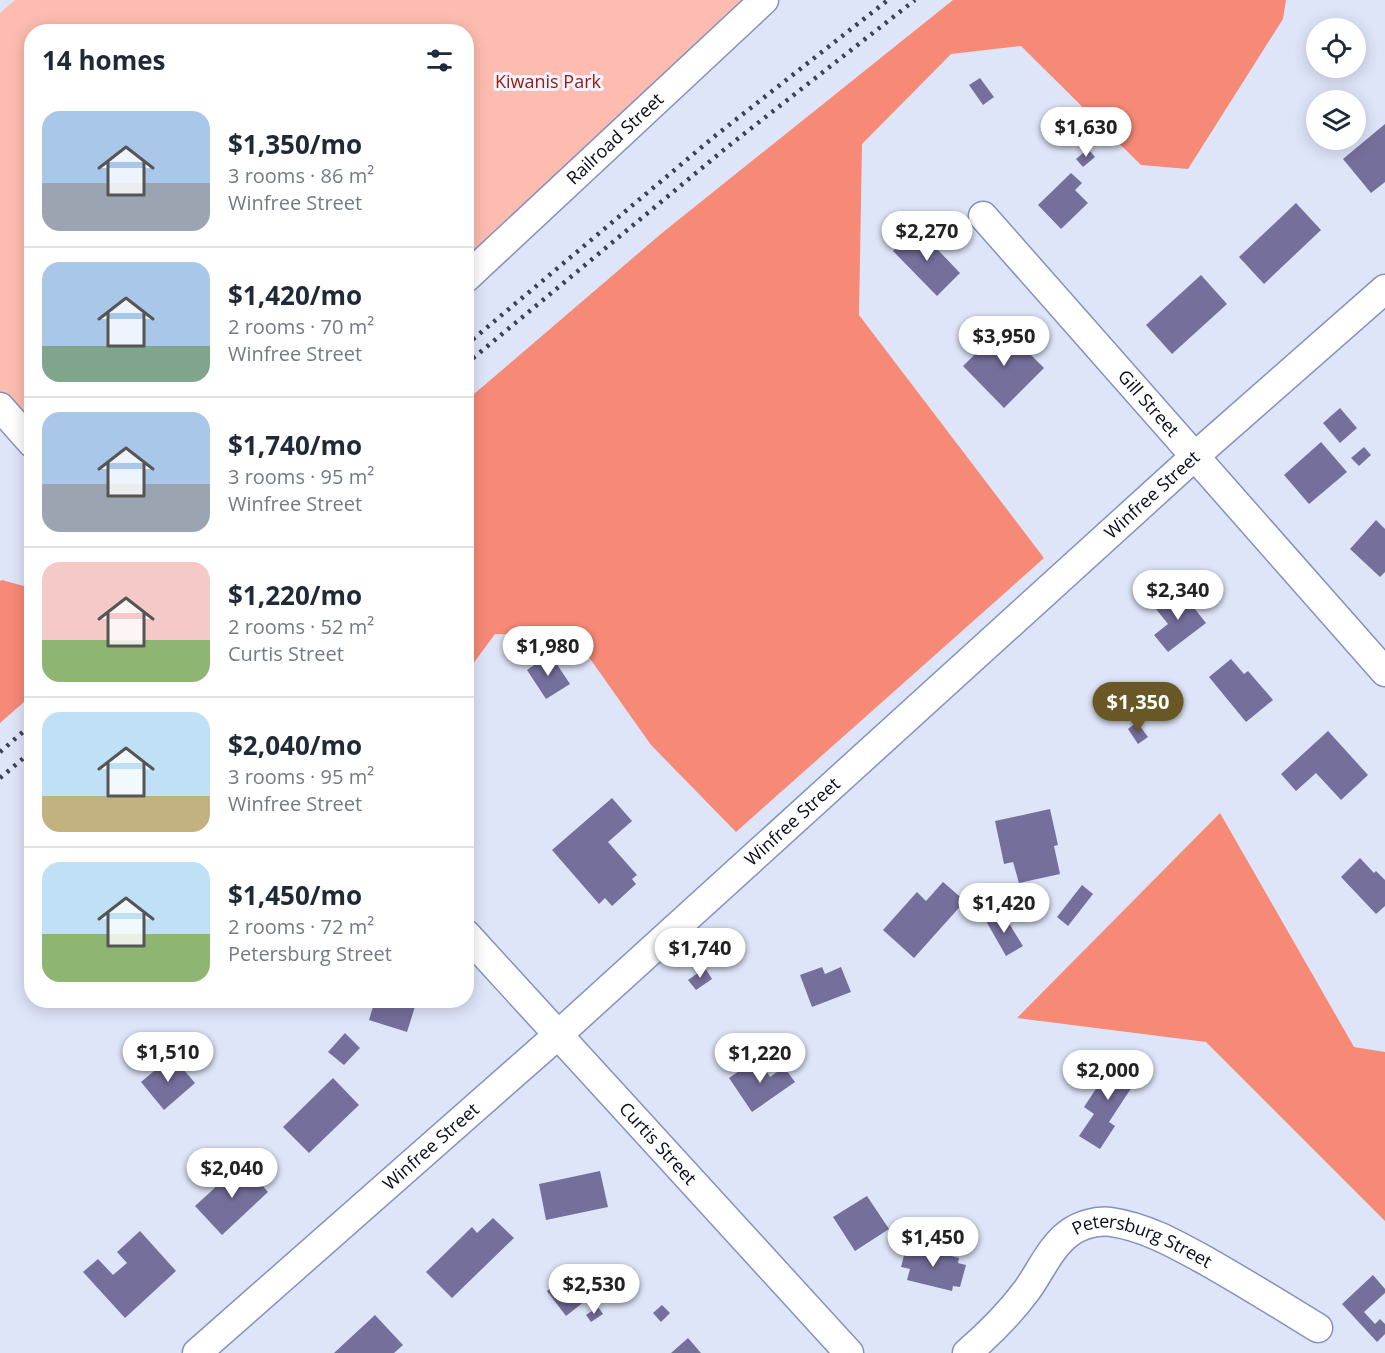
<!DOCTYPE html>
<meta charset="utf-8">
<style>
:root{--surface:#fff;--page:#f6f6f7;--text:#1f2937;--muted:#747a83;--line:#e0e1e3;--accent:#695826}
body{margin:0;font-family:"Open Sans",sans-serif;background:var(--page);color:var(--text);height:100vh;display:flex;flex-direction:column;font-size:22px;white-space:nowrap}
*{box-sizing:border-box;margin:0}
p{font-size:20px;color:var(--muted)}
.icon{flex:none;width:33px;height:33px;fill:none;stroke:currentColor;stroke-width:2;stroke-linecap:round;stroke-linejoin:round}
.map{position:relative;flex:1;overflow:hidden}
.sheet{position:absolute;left:24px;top:24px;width:450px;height:984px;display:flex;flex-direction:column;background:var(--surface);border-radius:24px;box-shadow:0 3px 15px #0003}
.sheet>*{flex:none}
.buttons{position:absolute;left:1306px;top:18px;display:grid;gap:12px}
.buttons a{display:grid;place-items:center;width:60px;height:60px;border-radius:50%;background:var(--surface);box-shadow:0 3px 15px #0003;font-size:30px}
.price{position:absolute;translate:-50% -51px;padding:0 14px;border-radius:21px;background:#fff;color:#222;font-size:20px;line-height:39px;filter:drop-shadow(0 2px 3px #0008)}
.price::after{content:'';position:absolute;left:50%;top:36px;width:18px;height:14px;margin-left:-9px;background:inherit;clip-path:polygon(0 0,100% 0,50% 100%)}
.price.active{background:var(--accent);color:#fff}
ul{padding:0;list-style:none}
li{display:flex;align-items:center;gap:18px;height:150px;padding:0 18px}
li+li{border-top:2px solid var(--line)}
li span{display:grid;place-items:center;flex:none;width:168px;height:120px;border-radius:18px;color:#555}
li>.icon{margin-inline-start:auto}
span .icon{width:72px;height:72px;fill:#fffc;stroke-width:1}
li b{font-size:26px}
h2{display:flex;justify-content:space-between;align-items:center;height:72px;padding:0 18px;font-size:26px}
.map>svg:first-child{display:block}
</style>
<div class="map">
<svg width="1385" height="1353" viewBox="0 0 1385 1353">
<rect width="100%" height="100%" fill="#dfe5f9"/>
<path fill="#febcb0" d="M 15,0 L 746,0 L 467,280 L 466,32 L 32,32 L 31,430 L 0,392 L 0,13 Z"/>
<g fill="#f78977">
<path d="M 953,0 L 1286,0 L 1283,19 L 1188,169 L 1141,165 L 1021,46 L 951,54 L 862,144 L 859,315 L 1044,558 L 736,832 L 651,745 L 574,636 L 495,634 L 467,672 L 467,400 L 662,233 Z"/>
<path d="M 2,580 L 31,588 L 32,695 L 0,723 L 0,581 Z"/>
<path d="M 1220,813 L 1354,1047 L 1385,1052 L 1385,1221 L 1206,1042 L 1017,1018 Z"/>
</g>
<g fill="#756f9b">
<path d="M 980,78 L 994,97 L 983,105 L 969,85 Z"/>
<path d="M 1385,124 L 1385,182 L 1371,193 L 1343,159 Z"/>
<path d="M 1088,149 L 1095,157 L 1083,167 L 1076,159 Z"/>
<path d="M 1071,173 L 1082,183 L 1075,190 L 1088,203 L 1061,229 L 1038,205 Z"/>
<path d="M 1296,203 L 1321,230 L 1264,284 L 1239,257 Z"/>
<path d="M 917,228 L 960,273 L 937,296 L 893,251 Z"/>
<path d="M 1201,275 L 1227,304 L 1172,354 L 1146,325 Z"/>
<path d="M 1003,327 L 1044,368 L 1004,408 L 963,366 Z"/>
<path d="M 1340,408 L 1357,428 L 1340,443 L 1323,423 Z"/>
<path d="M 1321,442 L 1347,472 L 1309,504 L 1284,475 Z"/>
<path d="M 1364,447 L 1371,455 L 1359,466 L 1351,458 Z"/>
<path d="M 1376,520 L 1385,529 L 1385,572 L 1380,577 L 1350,549 Z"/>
<path d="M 1180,590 L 1206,623 L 1168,652 L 1154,635 L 1168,624 L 1156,609 Z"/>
<path d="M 550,654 L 570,684 L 546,699 L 527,670 Z"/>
<path d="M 1231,659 L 1244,674 L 1248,671 L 1273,700 L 1246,722 L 1209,677 Z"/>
<path d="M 1137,722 L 1148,737 L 1138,744 L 1128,729 Z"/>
<path d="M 1328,731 L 1368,775 L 1341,800 L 1316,773 L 1296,791 L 1281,774 Z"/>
<path d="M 612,798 L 632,821 L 608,842 L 637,875 L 632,879 L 636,884 L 612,906 L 605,898 L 599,904 L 552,850 Z"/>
<path d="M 1050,809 L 1058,845 L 1054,846 L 1060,874 L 1019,883 L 1013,862 L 1004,864 L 995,821 Z"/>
<path d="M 1360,858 L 1374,873 L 1376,871 L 1385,880 L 1385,906 L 1376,914 L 1341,877 Z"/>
<path d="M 943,882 L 965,901 L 914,958 L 883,930 L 917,892 L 926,901 Z"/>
<path d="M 1082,885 L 1093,894 L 1068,926 L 1057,917 Z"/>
<path d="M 1002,912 L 1023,946 L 1006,956 L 986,921 Z"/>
<path d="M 822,967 L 825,974 L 841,967 L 851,992 L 812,1007 L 800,975 Z"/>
<path d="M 705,968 L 712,979 L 696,990 L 688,980 Z"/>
<path d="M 375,1000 L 417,1000 L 407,1032 L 369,1020 Z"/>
<path d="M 345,1033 L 360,1048 L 344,1065 L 328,1052 Z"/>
<path d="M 172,1056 L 195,1083 L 164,1110 L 141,1082 Z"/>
<path d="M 1117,1057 L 1141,1073 L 1109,1122 L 1115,1126 L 1100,1149 L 1079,1136 L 1094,1114 L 1084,1107 Z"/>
<path d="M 758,1058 L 770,1077 L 784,1067 L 795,1082 L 752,1112 L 729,1078 Z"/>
<path d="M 333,1078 L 359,1105 L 309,1153 L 283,1127 Z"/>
<path d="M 242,1163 L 268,1192 L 222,1235 L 195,1206 Z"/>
<path d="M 600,1171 L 608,1207 L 546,1220 L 539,1184 Z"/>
<path d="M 867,1196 L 889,1229 L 855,1251 L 833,1217 Z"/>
<path d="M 493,1218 L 514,1238 L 452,1298 L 426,1272 L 472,1227 L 477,1233 Z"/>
<path d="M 140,1231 L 176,1271 L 125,1318 L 83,1272 L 98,1259 L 113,1275 L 127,1263 L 117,1252 Z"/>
<path d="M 913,1246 L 959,1258 L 958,1263 L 966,1265 L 960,1287 L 953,1286 L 952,1291 L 907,1280 L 910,1269 L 901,1267 L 906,1248 L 912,1250 Z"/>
<path d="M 1373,1275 L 1385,1289 L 1385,1293 L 1364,1312 L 1375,1324 L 1380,1319 L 1385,1324 L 1385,1334 L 1377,1342 L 1342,1304 Z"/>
<path d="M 566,1277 L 585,1301 L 566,1316 L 547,1291 Z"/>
<path d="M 662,1305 L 670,1313 L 661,1322 L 653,1313 Z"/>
<path d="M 598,1307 L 603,1314 L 591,1322 L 586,1315 Z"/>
<path d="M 375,1315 L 403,1345 L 394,1353 L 334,1353 Z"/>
<path d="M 688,1338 L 701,1353 L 671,1353 Z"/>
</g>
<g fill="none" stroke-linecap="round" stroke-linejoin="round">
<g stroke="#8392be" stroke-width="31">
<g id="minor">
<path id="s1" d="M 983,216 L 1385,672"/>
<path id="s2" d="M 466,278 L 764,0"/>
<path d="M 0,407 L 32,443"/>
<path id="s3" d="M 466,934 L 849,1353"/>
<path id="s4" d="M 197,1353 L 559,1034 L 1194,457 L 1385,289"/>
<path id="s5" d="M 967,1353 C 989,1334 1010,1313 1027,1290 C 1040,1272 1050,1248 1068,1234 C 1079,1225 1097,1220 1111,1222 C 1146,1227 1177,1245 1208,1262 C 1245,1283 1282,1306 1318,1328"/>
</g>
</g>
<use href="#minor" stroke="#fff" stroke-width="28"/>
<g stroke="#3c4151" stroke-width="4.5" stroke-dasharray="3 6" stroke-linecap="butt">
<path d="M 466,345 L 715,136 L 888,0"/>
<path d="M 466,364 L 726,148 L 915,0"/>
<path d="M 0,752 L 32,724"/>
<path d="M 0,778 L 32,751"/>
</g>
</g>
<g text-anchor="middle" stroke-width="6" stroke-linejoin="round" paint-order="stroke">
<g font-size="18" fill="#9b180a" stroke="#eff3fd">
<text x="548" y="88">Kiwanis Park</text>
</g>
<g font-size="18" fill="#070b1a" stroke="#eff3fd">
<text dy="6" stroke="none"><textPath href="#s2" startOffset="204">Railroad Street</textPath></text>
<text dy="6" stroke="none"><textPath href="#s1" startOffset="250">Gill Street</textPath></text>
<text dy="6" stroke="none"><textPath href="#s4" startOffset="1284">Winfree Street</textPath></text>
<text dy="6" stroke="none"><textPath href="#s4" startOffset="798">Winfree Street</textPath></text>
<text dy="6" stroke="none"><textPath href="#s3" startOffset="284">Curtis Street</textPath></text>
<text dy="6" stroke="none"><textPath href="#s4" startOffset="312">Winfree Street</textPath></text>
<text dy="6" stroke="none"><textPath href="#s5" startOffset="237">Petersburg Street</textPath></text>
</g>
</g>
</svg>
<div class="buttons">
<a><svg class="icon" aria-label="locate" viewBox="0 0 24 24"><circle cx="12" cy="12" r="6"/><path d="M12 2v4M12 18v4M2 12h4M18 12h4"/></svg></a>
<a><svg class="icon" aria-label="layers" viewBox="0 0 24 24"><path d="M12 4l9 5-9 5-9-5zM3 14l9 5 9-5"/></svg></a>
</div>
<b class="price" style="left:1086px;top:158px">$1,630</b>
<b class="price" style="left:927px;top:262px">$2,270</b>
<b class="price" style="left:1004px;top:367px">$3,950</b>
<b class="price" style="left:1178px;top:621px">$2,340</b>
<b class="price" style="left:548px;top:677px">$1,980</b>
<b class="price active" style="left:1138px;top:733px">$1,350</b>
<b class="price" style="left:1004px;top:934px">$1,420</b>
<b class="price" style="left:700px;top:979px">$1,740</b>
<b class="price" style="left:168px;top:1083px">$1,510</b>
<b class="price" style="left:760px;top:1084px">$1,220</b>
<b class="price" style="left:1108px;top:1101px">$2,000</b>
<b class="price" style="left:232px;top:1199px">$2,040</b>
<b class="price" style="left:933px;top:1268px">$1,450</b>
<b class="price" style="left:594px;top:1315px">$2,530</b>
<section class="sheet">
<h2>14 homes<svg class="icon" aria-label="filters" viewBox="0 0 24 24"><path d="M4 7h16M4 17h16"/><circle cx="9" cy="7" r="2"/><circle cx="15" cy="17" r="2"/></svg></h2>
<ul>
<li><span style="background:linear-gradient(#a9c7e8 60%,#9aa5b1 0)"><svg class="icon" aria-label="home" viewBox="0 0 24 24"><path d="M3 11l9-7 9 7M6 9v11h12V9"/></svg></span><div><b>$1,350/mo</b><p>3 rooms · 86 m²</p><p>Winfree Street</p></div></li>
<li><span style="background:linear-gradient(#a9c7e8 70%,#7fa58c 0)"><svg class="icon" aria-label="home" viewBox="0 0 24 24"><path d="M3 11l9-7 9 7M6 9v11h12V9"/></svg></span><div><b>$1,420/mo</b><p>2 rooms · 70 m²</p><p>Winfree Street</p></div></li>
<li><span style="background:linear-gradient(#a9c7e8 60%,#9aa5b1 0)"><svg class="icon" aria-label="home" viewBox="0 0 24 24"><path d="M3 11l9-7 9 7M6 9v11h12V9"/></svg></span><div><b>$1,740/mo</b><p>3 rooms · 95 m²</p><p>Winfree Street</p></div></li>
<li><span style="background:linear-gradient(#f6c9c9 65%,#8fb573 0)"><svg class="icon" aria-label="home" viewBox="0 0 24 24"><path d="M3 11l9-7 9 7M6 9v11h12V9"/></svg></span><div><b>$1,220/mo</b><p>2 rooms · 52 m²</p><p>Curtis Street</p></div></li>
<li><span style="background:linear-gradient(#bfe0f5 70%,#c2b280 0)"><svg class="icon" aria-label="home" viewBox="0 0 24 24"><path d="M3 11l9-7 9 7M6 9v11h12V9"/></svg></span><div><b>$2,040/mo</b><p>3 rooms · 95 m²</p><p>Winfree Street</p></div></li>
<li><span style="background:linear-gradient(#bfe0f5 60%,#8fb573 0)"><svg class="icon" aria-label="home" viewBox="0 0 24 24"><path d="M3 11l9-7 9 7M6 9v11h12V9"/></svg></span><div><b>$1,450/mo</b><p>2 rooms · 72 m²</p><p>Petersburg Street</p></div></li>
</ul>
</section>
</div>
